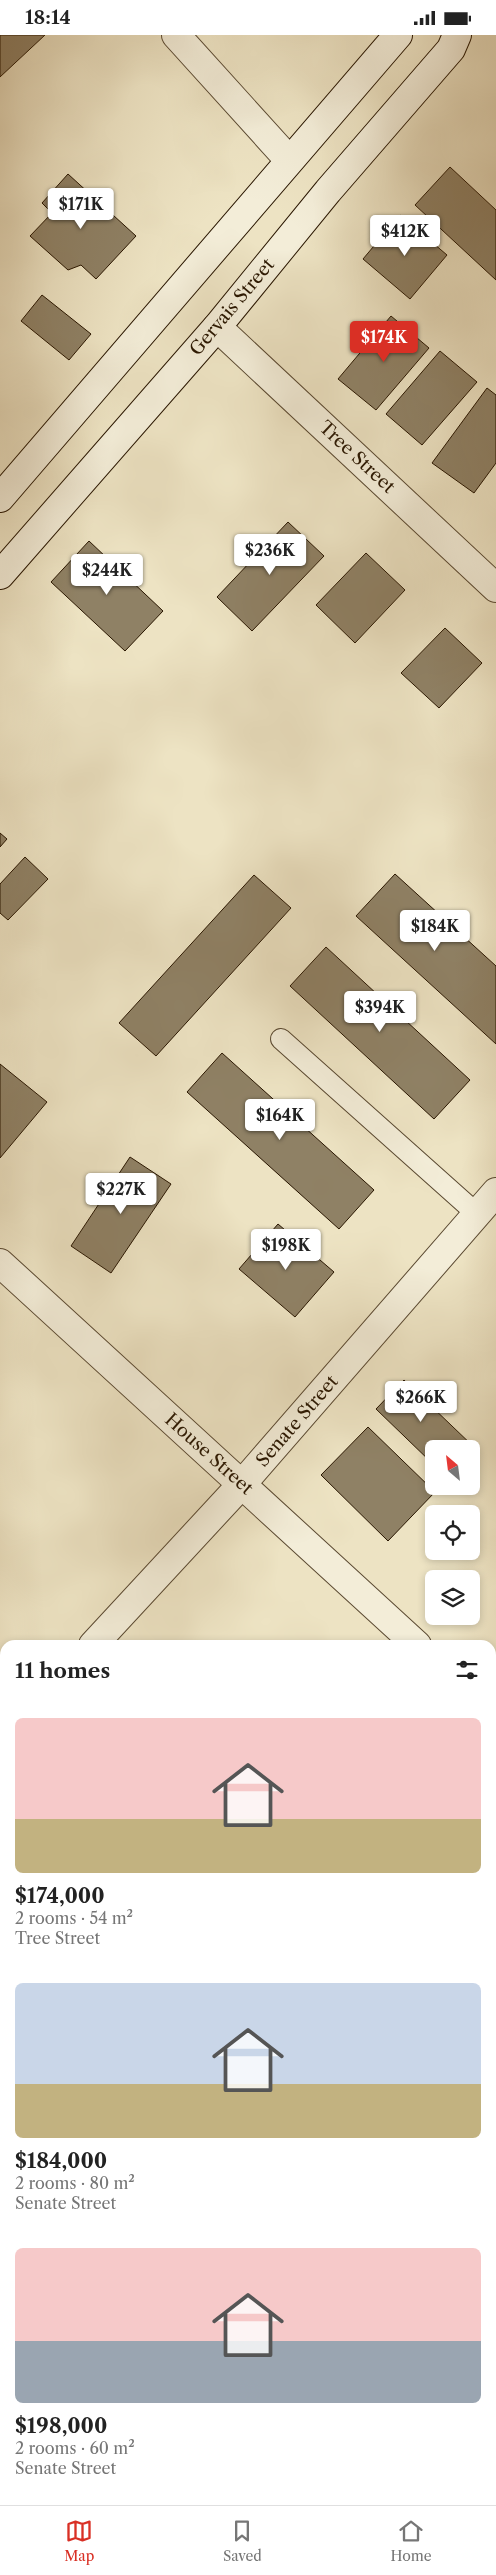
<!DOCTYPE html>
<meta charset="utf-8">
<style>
:root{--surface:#fff;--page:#f2f2f2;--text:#222;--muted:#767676;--line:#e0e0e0;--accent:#d93025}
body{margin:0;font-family:"Libre Caslon Text",serif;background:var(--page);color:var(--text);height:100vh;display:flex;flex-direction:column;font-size:19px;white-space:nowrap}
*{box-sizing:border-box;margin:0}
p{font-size:16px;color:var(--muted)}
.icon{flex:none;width:28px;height:28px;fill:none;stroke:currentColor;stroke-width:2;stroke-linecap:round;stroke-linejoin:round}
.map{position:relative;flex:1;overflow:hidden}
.panel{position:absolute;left:0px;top:1605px;width:496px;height:865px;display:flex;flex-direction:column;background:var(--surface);border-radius:15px 15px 0 0;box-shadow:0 2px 8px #0003}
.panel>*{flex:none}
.needle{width:32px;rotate:332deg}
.fabs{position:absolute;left:425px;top:1405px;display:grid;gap:10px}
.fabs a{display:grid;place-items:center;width:55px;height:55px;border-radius:8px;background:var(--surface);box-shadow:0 2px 8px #0003;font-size:25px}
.price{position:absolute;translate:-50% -42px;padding:0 11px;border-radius:5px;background:#fff;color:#222;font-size:16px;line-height:32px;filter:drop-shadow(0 1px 2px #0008)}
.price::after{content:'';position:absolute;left:50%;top:30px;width:15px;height:11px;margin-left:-8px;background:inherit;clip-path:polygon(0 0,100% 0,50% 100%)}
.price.active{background:var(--accent);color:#fff}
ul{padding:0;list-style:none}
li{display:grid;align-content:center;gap:10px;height:265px;padding:0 15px}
li span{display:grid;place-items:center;height:155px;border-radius:8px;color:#555}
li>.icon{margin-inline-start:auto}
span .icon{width:90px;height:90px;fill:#fffc;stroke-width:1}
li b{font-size:21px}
h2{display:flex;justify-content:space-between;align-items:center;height:60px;padding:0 15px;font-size:21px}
.status{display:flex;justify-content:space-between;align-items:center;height:35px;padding:0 25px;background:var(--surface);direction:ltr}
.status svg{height:14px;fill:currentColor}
.dock{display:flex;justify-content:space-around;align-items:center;height:70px;border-top:1px solid var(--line);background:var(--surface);font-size:14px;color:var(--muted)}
.dock a{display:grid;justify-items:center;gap:2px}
.dock .active{color:var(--accent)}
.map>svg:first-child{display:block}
</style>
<div class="status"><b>18:14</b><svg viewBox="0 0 49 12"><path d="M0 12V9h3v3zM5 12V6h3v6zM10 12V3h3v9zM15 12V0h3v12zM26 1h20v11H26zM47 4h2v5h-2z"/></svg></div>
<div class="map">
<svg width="496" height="2470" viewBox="0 0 496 2470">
<rect width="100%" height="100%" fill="#ede3c3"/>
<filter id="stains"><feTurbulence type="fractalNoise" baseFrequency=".004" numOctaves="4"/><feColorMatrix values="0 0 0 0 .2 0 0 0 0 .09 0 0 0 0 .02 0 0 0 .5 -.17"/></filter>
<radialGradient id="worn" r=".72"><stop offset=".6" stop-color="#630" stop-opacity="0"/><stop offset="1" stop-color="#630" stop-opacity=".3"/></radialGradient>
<g fill="#8f8165" stroke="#291600">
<path d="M 0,0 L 45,0 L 0,42 Z"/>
<path d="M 450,132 L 496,175 L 496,245 L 415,170 Z"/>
<path d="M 68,139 L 136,201 L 96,244 L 81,230 L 68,235 L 30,201 L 52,178 L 42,168 Z"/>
<path d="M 400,180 L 447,220 L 410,264 L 363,224 Z"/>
<path d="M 42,260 L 91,299 L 69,325 L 21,286 Z"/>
<path d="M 391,281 L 429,313 L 376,375 L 338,344 Z"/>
<path d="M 440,316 L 477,347 L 422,410 L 386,379 Z"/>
<path d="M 487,353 L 496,360 L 496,428 L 474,458 L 432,428 Z"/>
<path d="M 288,487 L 324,521 L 252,596 L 217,562 Z"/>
<path d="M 89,506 L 163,576 L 125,616 L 51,547 Z"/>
<path d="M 366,518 L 405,555 L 355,608 L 316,570 Z"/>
<path d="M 445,593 L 482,628 L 439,673 L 401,638 Z"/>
<path d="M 0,798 L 7,804 L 0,812 Z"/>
<path d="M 25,822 L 48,844 L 8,885 L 0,878 L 0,849 Z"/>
<path d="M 395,839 L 496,931 L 496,1009 L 356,881 Z"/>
<path d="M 254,840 L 291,873 L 156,1021 L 119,988 Z"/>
<path d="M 326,912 L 470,1045 L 434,1084 L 290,951 Z"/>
<path d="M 222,1018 L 374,1155 L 339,1194 L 187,1057 Z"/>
<path d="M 0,1029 L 47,1067 L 0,1123 Z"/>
<path d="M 130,1122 L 171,1149 L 111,1238 L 71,1211 Z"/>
<path d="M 278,1189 L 334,1237 L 295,1282 L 239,1234 Z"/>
<path d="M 404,1345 L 476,1414 L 471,1419 L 471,1414 L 434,1414 L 434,1430 L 376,1374 Z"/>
<path d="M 368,1392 L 435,1457 L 388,1506 L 321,1440 Z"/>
<path d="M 0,2205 L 5,2210 L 5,2237 L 0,2242 Z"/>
<path d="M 491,2298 L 494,2298 L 496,2303 L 496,2357 L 491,2358 Z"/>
<path d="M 31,2465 L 92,2465 L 93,2470 L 32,2470 Z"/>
<path d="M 355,2465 L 425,2465 L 425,2470 L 354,2470 Z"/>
</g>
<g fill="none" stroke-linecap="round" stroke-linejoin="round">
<g stroke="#5a4931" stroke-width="22">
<path id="service" d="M 281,1004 L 477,1179"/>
</g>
<g stroke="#5a4931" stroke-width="30">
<g id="minor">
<path d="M 176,0 L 289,125"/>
<path d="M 217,292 L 496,553"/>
<path d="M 0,1228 L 417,1610"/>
<path d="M 93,1610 L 242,1449 L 496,1157"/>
<path d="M 491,1679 L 496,1683"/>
<path d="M 0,1710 L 5,1705"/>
</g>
</g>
<g stroke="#291600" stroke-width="30">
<g id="secondary">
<path d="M 0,463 L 398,0"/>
<path d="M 0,540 L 217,292 L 328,156 L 451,14 L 457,0"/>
</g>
</g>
<g stroke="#291600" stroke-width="30">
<g id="primary">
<path d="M 491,2234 L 496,2233"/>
<path d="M 0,2318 L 5,2317"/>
</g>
</g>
<use href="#service" stroke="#f3edd8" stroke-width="20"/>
<use href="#minor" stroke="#f3edd8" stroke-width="28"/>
<use href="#secondary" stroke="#f3edd8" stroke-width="28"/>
<use href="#primary" stroke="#ede3c3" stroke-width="28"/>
</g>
<g text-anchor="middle" stroke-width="4.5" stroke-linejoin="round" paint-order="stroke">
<g font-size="18" fill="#291600" stroke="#f3edd8">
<text transform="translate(232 272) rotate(-50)" y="6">Gervais Street</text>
<text transform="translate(357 422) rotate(43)" y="6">Tree Street</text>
<text transform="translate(297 1386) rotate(-49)" y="6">Senate Street</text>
<text transform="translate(209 1419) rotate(42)" y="6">House Street</text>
</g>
</g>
<rect width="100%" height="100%" filter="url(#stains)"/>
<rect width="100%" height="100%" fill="url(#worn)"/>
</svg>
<div class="fabs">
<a><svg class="needle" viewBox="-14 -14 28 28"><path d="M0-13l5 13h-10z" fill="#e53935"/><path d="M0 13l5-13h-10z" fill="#767676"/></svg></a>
<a><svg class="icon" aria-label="locate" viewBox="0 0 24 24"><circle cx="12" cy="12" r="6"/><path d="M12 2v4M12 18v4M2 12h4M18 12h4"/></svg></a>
<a><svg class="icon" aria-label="layers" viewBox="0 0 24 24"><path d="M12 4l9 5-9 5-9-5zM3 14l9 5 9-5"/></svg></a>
</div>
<b class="price" style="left:81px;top:195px">$171K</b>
<b class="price" style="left:405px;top:222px">$412K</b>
<b class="price active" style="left:384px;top:328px">$174K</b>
<b class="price" style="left:270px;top:541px">$236K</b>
<b class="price" style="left:107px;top:561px">$244K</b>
<b class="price" style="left:435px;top:917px">$184K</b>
<b class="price" style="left:380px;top:998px">$394K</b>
<b class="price" style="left:280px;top:1106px">$164K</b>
<b class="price" style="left:121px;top:1180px">$227K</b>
<b class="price" style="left:286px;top:1236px">$198K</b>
<b class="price" style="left:421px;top:1388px">$266K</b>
<section class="panel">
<h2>11 homes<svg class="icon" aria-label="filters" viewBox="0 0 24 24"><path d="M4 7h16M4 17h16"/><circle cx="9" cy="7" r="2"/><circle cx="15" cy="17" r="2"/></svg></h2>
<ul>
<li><span style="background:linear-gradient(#f6c9c9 65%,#c2b280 0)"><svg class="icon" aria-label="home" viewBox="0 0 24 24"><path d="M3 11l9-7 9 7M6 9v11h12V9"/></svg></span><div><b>$174,000</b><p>2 rooms · 54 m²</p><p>Tree Street</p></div></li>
<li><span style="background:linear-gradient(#c9d6e8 65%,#c2b280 0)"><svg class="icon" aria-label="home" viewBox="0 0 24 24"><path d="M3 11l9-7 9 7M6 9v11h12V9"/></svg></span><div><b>$184,000</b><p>2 rooms · 80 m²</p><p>Senate Street</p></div></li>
<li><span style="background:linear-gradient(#f6c9c9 60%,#9aa5b1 0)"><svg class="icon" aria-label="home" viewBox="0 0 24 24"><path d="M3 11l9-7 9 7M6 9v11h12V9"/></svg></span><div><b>$198,000</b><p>2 rooms · 60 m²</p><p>Senate Street</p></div></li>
</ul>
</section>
</div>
<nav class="dock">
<a class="active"><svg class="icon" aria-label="map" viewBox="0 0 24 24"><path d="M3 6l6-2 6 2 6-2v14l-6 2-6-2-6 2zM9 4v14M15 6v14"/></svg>Map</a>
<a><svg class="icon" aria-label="saved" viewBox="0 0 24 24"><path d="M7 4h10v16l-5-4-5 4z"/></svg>Saved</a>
<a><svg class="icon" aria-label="home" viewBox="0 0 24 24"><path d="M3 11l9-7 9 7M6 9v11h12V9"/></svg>Home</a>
</nav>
